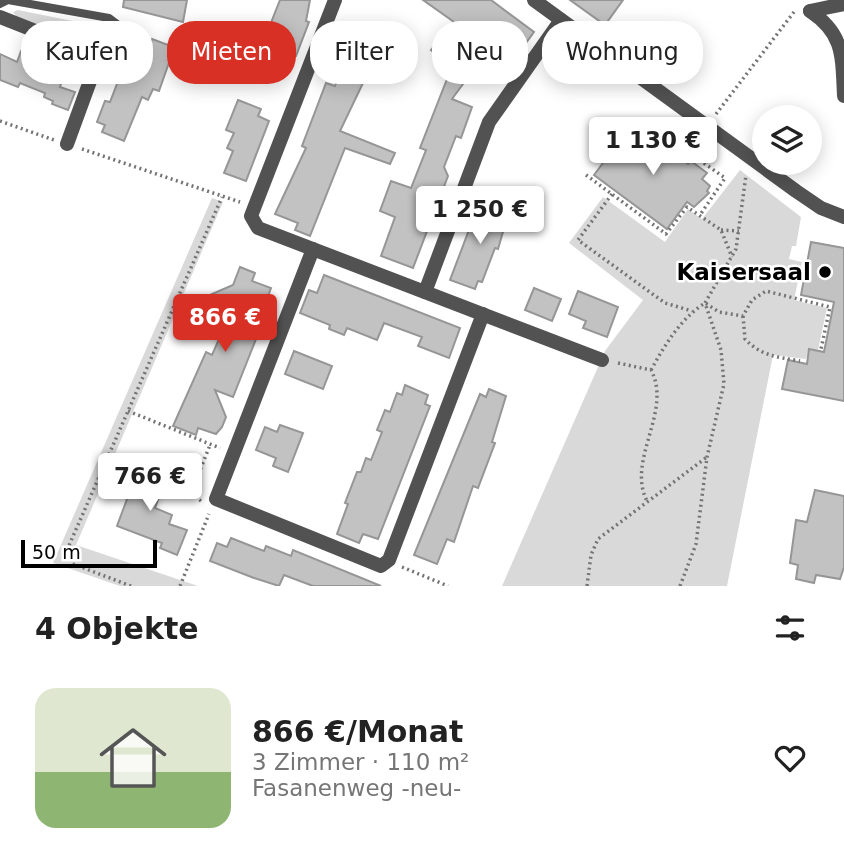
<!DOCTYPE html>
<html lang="de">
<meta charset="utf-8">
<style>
:root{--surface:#fff;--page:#f6f6f6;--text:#222;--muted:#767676;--line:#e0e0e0;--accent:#d93025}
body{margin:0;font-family:"DejaVu Sans",sans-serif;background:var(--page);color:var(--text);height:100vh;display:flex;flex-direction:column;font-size:26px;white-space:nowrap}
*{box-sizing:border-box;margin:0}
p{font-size:23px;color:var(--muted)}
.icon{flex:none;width:38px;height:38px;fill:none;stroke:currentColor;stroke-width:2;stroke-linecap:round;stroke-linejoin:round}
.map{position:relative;height:586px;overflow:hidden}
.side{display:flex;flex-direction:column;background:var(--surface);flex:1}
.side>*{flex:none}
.banner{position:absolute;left:21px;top:21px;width:803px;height:63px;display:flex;gap:14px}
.controls{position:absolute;left:752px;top:105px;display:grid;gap:14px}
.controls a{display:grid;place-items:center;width:70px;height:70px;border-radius:50%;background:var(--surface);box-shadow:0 4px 18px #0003;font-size:35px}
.scale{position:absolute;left:21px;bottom:18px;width:136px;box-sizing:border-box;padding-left:7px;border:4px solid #000;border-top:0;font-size:19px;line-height:24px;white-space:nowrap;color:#000;-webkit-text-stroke:5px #fff;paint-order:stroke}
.price{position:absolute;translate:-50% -60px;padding:0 16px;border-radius:7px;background:#fff;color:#222;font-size:23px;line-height:46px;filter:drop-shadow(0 2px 4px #0008)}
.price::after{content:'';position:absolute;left:50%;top:42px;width:21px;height:16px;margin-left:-10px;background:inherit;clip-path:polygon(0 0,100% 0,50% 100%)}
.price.current{background:var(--accent);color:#fff}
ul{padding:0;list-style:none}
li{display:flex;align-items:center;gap:21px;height:175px;padding:0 35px}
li+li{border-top:2px solid var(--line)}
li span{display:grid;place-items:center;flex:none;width:196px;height:140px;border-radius:21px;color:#555}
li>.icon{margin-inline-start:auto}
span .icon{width:84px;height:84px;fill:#fffc;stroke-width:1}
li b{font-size:30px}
h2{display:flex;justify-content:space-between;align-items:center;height:84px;padding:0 35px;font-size:30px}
.pill{padding:0 24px;border-radius:28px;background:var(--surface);box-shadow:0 4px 18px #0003;font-size:24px;line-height:63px}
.pill.current{background:var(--accent);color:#fff}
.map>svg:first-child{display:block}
</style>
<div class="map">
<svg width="844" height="586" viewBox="0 0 844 586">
<rect width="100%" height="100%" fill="#fff"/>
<g fill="#d9d9d9">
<path d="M 18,10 L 97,26 L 102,28 L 104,37 L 102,42 L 93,45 L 16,16 L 13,12 Z"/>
<path d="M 740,170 L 801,217 L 796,246 L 792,246 L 789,259 L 802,262 L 794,300 L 827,308 L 818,350 L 809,348 L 806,359 L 773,355 L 727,586 L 502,586 L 605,351 L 643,300 L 569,243 L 603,197 L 665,242 L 688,209 L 702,219 Z"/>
<path d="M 212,198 L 223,202 L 76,545 L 198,586 L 120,586 L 53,563 Z"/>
</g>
<g fill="#c2c2c2" stroke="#969696" stroke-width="2">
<path d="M 124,0 L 187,0 L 183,22 L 123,7 Z"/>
<path d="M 280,0 L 310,0 L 306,21 L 309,22 L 296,56 L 263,43 Z"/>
<path d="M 423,0 L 491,0 L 534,32 L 507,69 L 470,41 L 450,65 L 431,50 L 454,22 Z"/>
<path d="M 570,0 L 623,0 L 605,25 Z"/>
<path d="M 152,39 L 171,46 L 168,56 L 171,57 L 159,91 L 153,89 L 148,100 L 142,97 L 124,141 L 102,132 L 105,125 L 97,122 L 105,101 L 110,102 L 120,76 L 116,74 L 123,57 L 127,58 L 129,52 L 145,59 Z"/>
<path d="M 21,51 L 66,69 L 60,87 L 75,92 L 68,110 L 52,104 L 53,101 L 44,97 L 45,93 L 20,83 L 18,87 L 0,80 L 0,54 L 17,62 Z"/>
<path d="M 339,74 L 363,83 L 340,131 L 395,153 L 390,164 L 345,148 L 310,236 L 295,230 L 298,223 L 275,214 L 306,148 L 302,146 L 326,83 L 335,86 Z"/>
<path d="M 449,74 L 463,84 L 452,99 L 472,107 L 461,138 L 456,136 L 444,167 L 448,176 L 413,268 L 381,256 L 395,217 L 380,211 L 391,181 L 411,188 L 426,150 L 420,148 Z"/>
<path d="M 238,100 L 261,109 L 258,116 L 269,121 L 246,181 L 224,173 L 233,151 L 227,148 L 234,133 L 226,130 Z"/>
<path d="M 630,127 L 644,137 L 647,133 L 688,164 L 691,161 L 707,173 L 702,179 L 710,186 L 707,191 L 709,193 L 694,207 L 687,202 L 667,229 L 594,175 Z"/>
<path d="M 486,202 L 509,211 L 498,249 L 495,248 L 482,282 L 478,281 L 475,289 L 450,280 L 472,222 L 476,223 Z"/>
<path d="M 811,242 L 844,248 L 844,401 L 782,389 L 788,360 L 807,364 L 809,349 L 824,352 L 834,302 L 801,295 Z"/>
<path d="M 240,267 L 255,273 L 252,281 L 271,288 L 252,338 L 256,339 L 233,397 L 215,390 L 226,417 L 222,427 L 216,434 L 198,428 L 196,435 L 173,426 L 206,352 L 212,355 L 224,328 L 217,325 L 224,304 L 196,301 L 233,285 Z"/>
<path d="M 324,275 L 460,328 L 449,358 L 418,346 L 422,337 L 384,323 L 377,340 L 347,328 L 344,335 L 329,329 L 330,325 L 300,313 L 309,290 L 317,293 Z"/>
<path d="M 534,288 L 561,299 L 552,321 L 525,310 Z"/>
<path d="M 578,291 L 618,307 L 607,337 L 583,328 L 586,321 L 569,314 Z"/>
<path d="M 294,351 L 332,366 L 323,389 L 285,374 Z"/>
<path d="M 405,385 L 428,395 L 425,404 L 430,406 L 378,539 L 363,534 L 359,543 L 337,534 L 348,504 L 345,503 L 357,472 L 361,472 L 366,458 L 371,460 L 382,432 L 377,430 L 385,410 L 390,412 L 397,393 L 402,395 Z"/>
<path d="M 489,389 L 506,396 L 492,442 L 495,443 L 478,488 L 473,486 L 454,542 L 447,539 L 437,564 L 414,555 L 480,394 L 486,397 Z"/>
<path d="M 280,425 L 303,433 L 288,472 L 273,466 L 276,458 L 256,450 L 265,427 L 277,432 Z"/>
<path d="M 139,467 L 161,475 L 157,487 L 162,489 L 155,508 L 172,515 L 169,524 L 187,530 L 177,555 L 160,548 L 162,543 L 117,526 Z"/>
<path d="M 815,490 L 844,496 L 844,567 L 840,579 L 816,575 L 814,583 L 796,579 L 798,565 L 790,563 L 796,520 L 807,522 Z"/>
<path d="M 231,538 L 264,551 L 266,546 L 291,556 L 293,550 L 381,586 L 313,586 L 284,575 L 279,586 L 254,578 L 210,561 L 217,543 L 227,547 Z"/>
</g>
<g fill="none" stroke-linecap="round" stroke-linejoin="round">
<g stroke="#747474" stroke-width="3.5" stroke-dasharray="2 3.5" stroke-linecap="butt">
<path d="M 716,114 L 794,12"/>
<path d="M 0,121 L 54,140"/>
<path d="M 650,125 L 725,178 L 700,215"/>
<path d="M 82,149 L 240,202"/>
<path d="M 586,175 L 666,234 L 687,207 L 721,230 L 732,257"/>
<path d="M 612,194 L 578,240 L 665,303 L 692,311"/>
<path d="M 721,230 L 739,231"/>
<path d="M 743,316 L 745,339 C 761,356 777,357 800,361"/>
<path d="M 618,363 L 651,370 C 673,411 626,460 647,501"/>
<path d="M 651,370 C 665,345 680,319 705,303 L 719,312 L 743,316 L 752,300 L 766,291 L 830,307 L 821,349"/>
<path d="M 128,411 L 220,448"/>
<path d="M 201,501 L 191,493 L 210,445"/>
<path d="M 402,567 L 448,586"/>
<path d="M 131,586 L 73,564 L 67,550 L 222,197"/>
<path d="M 180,586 L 209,514"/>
<path d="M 587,586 L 591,555 L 598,539 L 707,457"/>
<path d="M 680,586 L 696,544 L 707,457 L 724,384 L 721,350 L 705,303 L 736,249 L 746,175"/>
</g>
<path stroke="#525252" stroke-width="8" d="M 0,4 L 8,0 L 109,18 L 117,24 L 109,47 L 97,62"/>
<g stroke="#525252" stroke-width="14">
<path d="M 335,0 L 251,216 L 258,228 L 602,360"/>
<path d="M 534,0 L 796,191 L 821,208 L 844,217"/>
<path d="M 810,11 C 844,34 842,55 844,96"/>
<path d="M 810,11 L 844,4"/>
<path d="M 0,17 L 94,54 L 97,62 L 67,144"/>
<path d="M 313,249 L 216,499 L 381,566 L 389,560 L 483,314"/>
<path d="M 425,292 L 489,122 L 561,20"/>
</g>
</g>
<circle fill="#000" stroke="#fff" stroke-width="2.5" cx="825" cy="272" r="7"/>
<g text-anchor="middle" stroke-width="5" stroke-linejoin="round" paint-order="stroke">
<g font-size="23" font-weight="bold" fill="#000" stroke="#fff" text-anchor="end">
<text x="811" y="280">Kaisersaal</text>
</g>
</g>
</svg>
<div class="controls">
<a><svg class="icon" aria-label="layers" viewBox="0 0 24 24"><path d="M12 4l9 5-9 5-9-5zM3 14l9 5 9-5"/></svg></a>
</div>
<div class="scale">50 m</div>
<b class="price" style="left:653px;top:177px">1 130 €</b>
<b class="price" style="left:480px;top:246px">1 250 €</b>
<b class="price current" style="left:225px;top:354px">866 €</b>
<b class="price" style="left:150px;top:513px">766 €</b>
<div class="banner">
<a class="pill">Kaufen</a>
<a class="pill current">Mieten</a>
<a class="pill">Filter</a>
<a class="pill">Neu</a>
<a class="pill">Wohnung</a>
</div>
</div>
<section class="side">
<h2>4 Objekte<svg class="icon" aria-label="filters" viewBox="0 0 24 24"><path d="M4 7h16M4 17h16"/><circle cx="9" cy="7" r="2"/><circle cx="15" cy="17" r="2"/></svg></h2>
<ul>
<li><span style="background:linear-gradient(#dfe7d0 60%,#8fb573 0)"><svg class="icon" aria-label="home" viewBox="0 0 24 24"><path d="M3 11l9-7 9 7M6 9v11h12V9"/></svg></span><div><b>866 €/Monat</b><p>3 Zimmer · 110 m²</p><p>Fasanenweg -neu-</p></div><svg class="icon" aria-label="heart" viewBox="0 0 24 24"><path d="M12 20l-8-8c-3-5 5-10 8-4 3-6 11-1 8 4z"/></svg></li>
</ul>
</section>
